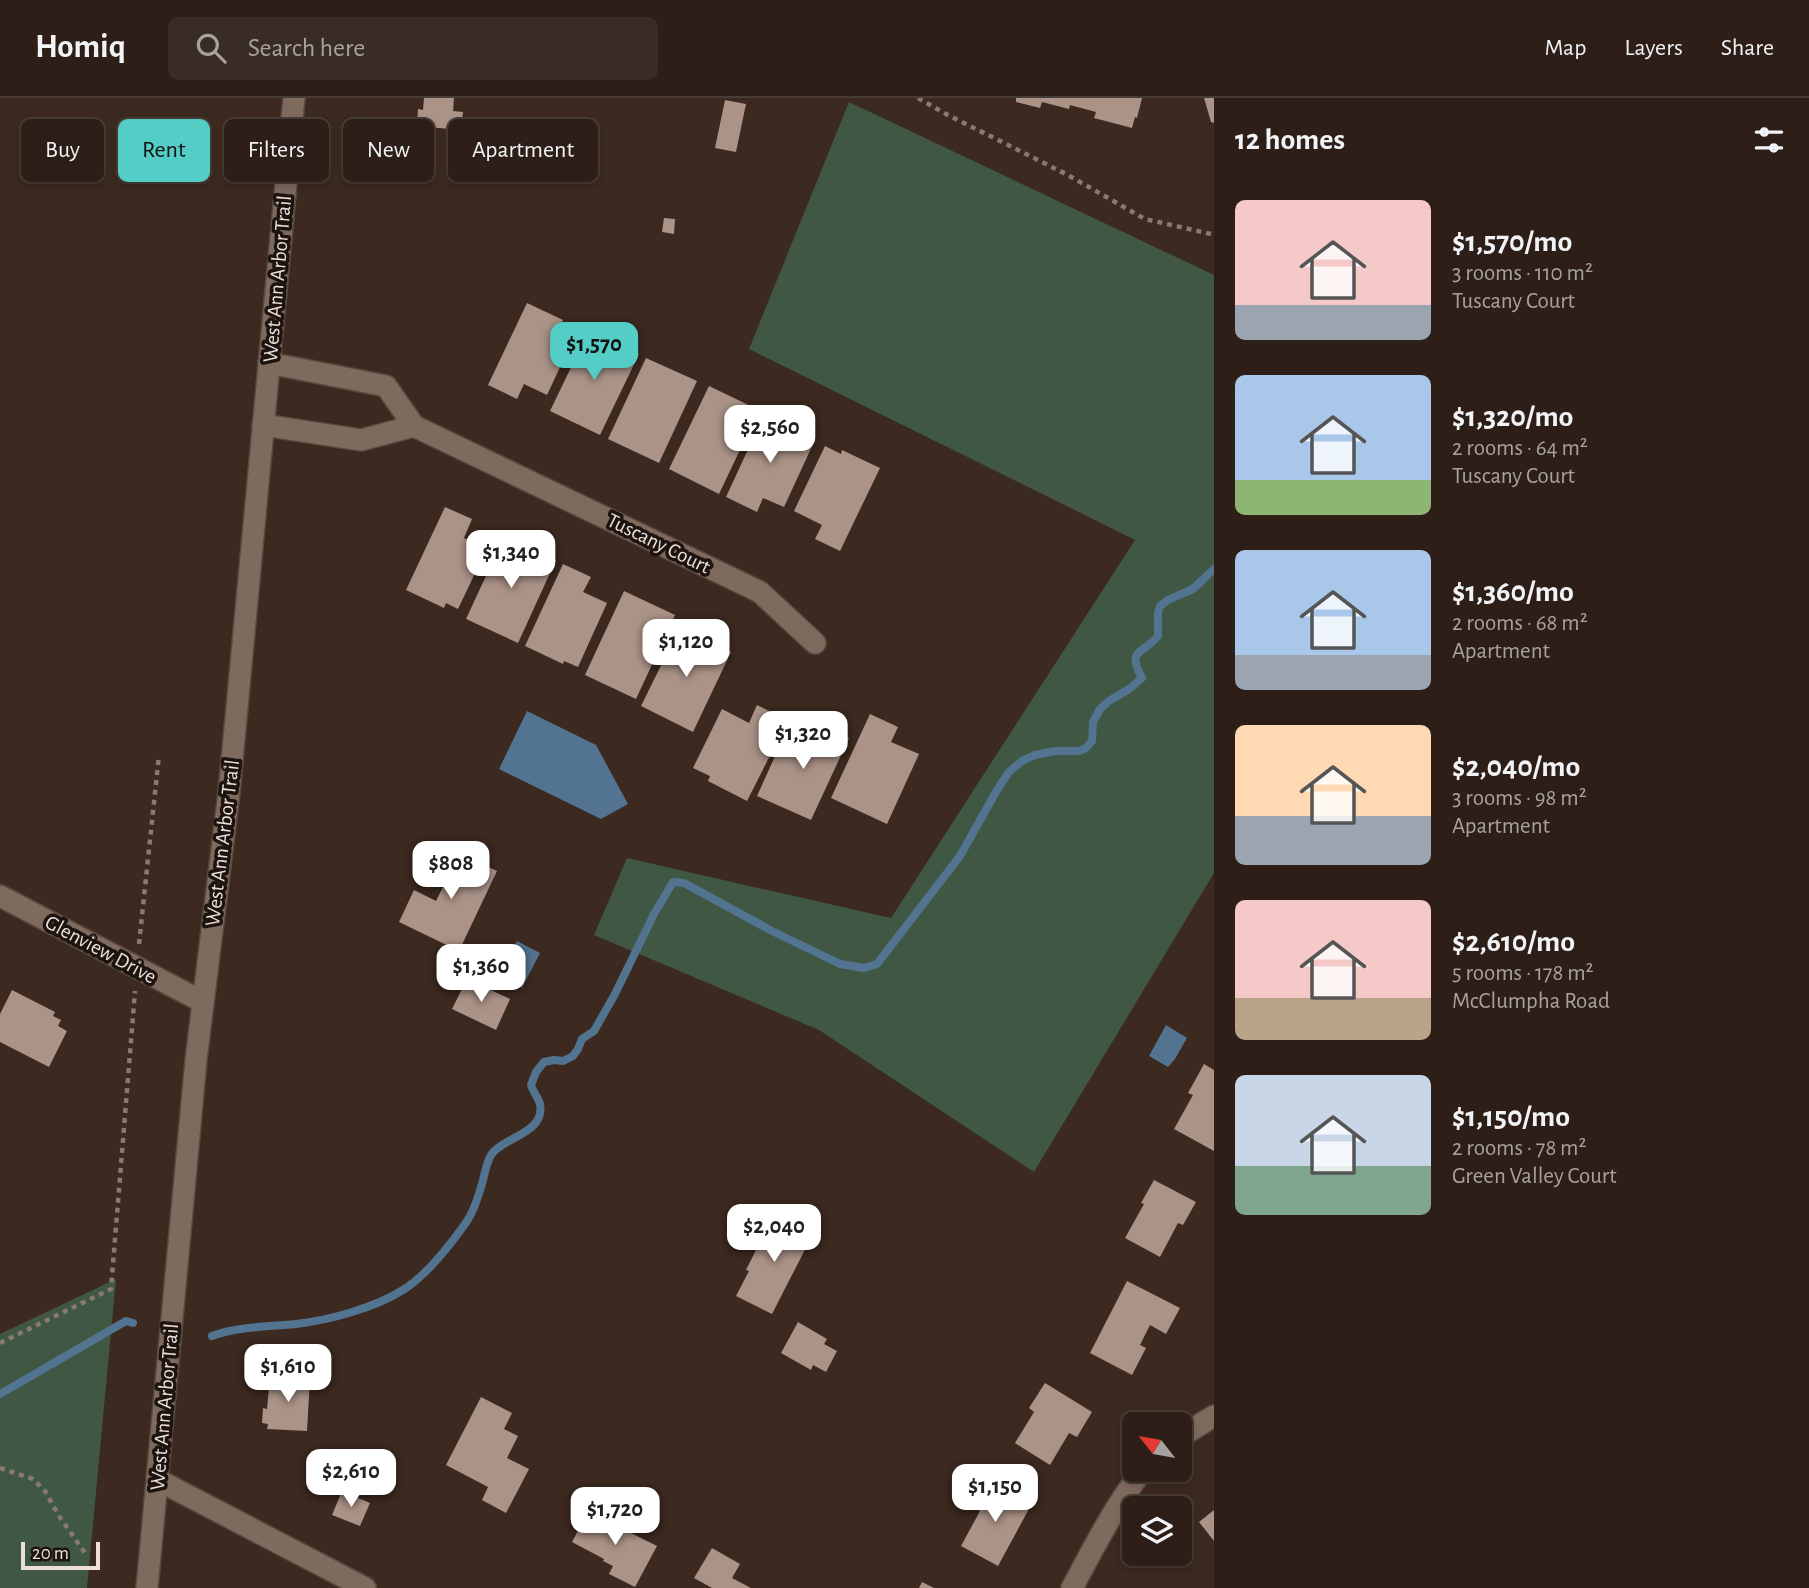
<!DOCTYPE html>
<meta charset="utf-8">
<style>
:root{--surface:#2d1f17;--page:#392c24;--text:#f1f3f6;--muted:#a7a2a1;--line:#483d36;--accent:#54cdc6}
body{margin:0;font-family:"Alegreya Sans",sans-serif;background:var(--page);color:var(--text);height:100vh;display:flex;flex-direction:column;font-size:26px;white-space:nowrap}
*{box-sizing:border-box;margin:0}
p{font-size:23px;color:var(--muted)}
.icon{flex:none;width:38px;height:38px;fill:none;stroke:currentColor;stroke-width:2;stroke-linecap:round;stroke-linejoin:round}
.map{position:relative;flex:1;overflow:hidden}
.sheet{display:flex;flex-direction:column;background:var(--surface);width:595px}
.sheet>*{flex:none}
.hud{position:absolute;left:21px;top:21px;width:665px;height:63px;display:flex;gap:14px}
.needle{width:46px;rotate:301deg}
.tools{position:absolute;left:1122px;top:1314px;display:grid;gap:14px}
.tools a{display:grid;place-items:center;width:70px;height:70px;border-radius:10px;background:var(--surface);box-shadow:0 4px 10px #0003,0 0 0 2px var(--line);font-size:35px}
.scale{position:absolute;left:21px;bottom:18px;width:79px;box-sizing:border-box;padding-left:7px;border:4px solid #ece0d9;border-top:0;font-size:19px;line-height:24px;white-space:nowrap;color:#ece0d9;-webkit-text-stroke:5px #1d1410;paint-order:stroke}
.price{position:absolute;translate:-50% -60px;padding:0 16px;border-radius:14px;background:#fff;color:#222;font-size:23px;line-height:46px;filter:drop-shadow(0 2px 4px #0008)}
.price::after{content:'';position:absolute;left:50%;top:42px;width:21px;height:16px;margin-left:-10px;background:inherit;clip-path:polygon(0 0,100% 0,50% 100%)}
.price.selected{background:var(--accent);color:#111}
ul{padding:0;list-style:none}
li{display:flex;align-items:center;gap:21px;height:175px;padding:0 21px}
li span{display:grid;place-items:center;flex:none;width:196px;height:140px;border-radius:10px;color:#555}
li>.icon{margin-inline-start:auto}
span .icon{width:84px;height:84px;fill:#fffc;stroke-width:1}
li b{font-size:30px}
h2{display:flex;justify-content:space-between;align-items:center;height:84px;padding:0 21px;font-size:30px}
.chip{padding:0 24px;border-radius:10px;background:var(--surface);box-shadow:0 4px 10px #0003,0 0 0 2px var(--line);font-size:24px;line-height:63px}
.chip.selected{background:var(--accent);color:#111}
header{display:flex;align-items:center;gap:42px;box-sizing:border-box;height:98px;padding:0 35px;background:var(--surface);border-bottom:2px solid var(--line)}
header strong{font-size:33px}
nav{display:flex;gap:38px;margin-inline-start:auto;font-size:24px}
.search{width:490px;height:63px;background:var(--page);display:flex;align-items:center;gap:18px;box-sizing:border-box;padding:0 24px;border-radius:10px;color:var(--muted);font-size:26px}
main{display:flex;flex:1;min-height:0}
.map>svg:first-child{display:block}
</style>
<header>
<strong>Homiq</strong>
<div class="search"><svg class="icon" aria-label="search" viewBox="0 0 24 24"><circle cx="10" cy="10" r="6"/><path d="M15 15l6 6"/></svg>Search here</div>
<nav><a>Map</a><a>Layers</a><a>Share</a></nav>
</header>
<main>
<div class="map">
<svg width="1214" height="1490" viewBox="0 0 1214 1490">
<rect width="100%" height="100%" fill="#3c291f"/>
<g fill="#3f5743">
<path d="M 849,4 L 1214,177 L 1214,775 L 1034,1074 L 819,932 L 594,837 L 627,760 L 891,820 L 1135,442 L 749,251 Z"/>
<path d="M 116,1181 L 87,1490 L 0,1490 L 0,1236 Z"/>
</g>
<g fill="#527491">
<path d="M 527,613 L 596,647 L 628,706 L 601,721 L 499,671 Z"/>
<path d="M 517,843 L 540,855 L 522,890 L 499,878 Z"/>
<path d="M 1166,927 L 1187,940 L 1175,961 L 1168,969 L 1149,958 Z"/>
</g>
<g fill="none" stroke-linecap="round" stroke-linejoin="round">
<g stroke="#527491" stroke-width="8">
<path d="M 212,1238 C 239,1228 268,1229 296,1226 C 330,1222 374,1210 403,1192 C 427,1177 448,1150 465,1126 C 474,1114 479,1097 483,1082 C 485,1074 487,1064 491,1057 C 503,1039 546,1035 540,1006 C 538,999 533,994 531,987 L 536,974 L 544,964 L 554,962 L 563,963 L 573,958 L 578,951 L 582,941 L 594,933 L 615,896 L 654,816 L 673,784 L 684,785 L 772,833 L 840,866 L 864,870 L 877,866 L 960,758 L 997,692 L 1009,674 L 1022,663 L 1035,657 L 1055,653 L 1079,653 L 1086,650 L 1092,643 L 1093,624 L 1100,611 L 1109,603 L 1129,591 L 1142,580 C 1126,551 1143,556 1158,538 L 1158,514 L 1160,508 L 1168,502 L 1193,491 L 1214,471"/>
<path d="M 0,1296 L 126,1223 L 133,1225"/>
</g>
</g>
<g fill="#ab9387">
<path d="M 424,0 L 454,0 L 453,13 L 463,14 L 461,32 L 417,28 L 418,11 L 423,12 Z"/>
<path d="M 1016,0 L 1142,0 L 1137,20 L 1135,19 L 1132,30 L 1094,20 L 1096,14 L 1070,7 L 1069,11 L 1042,4 L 1040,10 L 1016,4 Z"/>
<path d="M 1204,0 L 1214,0 L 1214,25 L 1211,24 Z"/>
<path d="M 725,2 L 746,6 L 736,54 L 715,50 Z"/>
<path d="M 664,120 L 675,121 L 674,136 L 662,134 Z"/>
<path d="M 527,205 L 563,222 L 561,226 L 577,233 L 547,297 L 524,286 L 517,301 L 488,287 Z"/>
<path d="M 589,232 L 639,256 L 600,337 L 550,313 Z"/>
<path d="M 646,260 L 697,283 L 659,365 L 608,341 Z"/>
<path d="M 709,288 L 759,312 L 719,396 L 669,371 Z"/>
<path d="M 764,317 L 802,334 L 800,338 L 814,344 L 784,409 L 763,400 L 757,414 L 726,399 Z"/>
<path d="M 825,348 L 841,356 L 842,352 L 880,370 L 840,453 L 815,441 L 822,427 L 794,413 Z"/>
<path d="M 445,409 L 472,421 L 464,440 L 487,450 L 458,511 L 446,505 L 444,510 L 406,492 Z"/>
<path d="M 504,439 L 556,462 L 518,545 L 466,521 Z"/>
<path d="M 563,466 L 591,479 L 583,494 L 607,505 L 578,569 L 564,563 L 563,566 L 525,548 Z"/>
<path d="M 624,493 L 675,517 L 636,601 L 585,577 Z"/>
<path d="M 680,529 L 731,554 L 693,634 L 641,608 Z"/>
<path d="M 757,607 L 788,622 L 747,703 L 708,683 L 710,678 L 693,670 L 722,611 L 749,625 Z"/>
<path d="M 870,616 L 898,629 L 891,644 L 919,656 L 887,726 L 831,700 Z"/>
<path d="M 819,626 L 849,640 L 811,722 L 757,698 L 785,636 L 809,647 Z"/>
<path d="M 451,751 L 497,773 L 459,853 L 399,824 L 414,792 L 436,803 L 445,785 L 437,781 Z"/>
<path d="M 467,881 L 510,901 L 496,932 L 452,911 Z"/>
<path d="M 12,892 L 55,914 L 53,918 L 61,922 L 58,928 L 67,933 L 49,969 L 0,944 L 0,916 Z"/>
<path d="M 1204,966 L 1214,972 L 1214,1053 L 1174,1031 L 1193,997 L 1188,995 Z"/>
<path d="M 1154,1082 L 1196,1104 L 1183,1127 L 1178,1125 L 1160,1159 L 1125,1140 L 1144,1106 L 1141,1105 Z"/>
<path d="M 774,1116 L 813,1136 L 772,1216 L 736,1198 L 749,1173 L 746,1172 Z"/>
<path d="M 1127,1183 L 1180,1210 L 1166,1236 L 1150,1227 L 1140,1247 L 1146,1250 L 1132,1277 L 1090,1255 Z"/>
<path d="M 798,1224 L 827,1241 L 824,1246 L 837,1253 L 826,1274 L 813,1267 L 811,1272 L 781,1255 Z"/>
<path d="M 270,1279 L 310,1281 L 307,1333 L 267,1331 L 268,1326 L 262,1325 L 263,1310 L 267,1311 Z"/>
<path d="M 1045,1285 L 1092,1314 L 1077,1339 L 1069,1335 L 1050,1367 L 1015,1345 L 1034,1314 L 1029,1310 Z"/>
<path d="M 481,1299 L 512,1315 L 504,1331 L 518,1338 L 507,1360 L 529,1371 L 506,1415 L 482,1402 L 488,1389 L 446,1367 Z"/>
<path d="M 988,1385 L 1030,1409 L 998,1468 L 961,1448 L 980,1413 L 974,1410 Z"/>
<path d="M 342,1393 L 370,1405 L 360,1428 L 332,1417 Z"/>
<path d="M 590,1410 L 624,1428 L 623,1431 L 657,1448 L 635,1489 L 609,1476 L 613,1468 L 603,1463 L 604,1461 L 572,1444 Z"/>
<path d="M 1214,1412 L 1214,1443 L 1199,1424 Z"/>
<path d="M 712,1450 L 740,1466 L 732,1480 L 751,1490 L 712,1490 L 694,1480 Z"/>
<path d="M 922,1484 L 934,1490 L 919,1490 Z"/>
</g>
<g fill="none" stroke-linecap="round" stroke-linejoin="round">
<g stroke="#57483e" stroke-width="24">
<g id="street">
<path d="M 263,327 L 361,342 L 414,328 L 386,288 L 269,265"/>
<path d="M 414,328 L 760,494 L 815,545"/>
<path d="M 0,798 L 203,904"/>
<path d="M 1180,1339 L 1214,1318"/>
<path d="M 1072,1490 C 1094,1449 1114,1409 1143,1372"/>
</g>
</g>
<g stroke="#57483e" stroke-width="24">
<g id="secondary">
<path d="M 158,1382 L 365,1490"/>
<path d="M 147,1490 L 196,962 L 229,695 L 294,0"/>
</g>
</g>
<g stroke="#897971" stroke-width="4.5" stroke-dasharray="5 5" stroke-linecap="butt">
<path d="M 918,0 L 946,16 L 1066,76 L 1145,121 L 1211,136 L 1214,135"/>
<path d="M 139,846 L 159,657"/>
<path d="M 0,1245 L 111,1191 L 135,893"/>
<path d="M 0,1370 L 33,1381 L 45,1393 L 59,1418 L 85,1455"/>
</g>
<use href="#street" stroke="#7f6a5e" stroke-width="21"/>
<use href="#secondary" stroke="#7f6a5e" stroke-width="21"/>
</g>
<g text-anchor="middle" stroke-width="7" stroke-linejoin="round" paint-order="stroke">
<g font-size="21" fill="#ece0d9" stroke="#1d1410">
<text transform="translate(277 181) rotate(-85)" y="7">West Ann Arbor Trail</text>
<text transform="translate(659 445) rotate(26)" y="7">Tuscany Court</text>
<text transform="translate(222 745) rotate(-83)" y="7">West Ann Arbor Trail</text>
<text transform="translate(101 851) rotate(28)" y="7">Glenview Drive</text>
<text transform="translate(164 1309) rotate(-85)" y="7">West Ann Arbor Trail</text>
</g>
</g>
</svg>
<div class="tools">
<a><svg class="needle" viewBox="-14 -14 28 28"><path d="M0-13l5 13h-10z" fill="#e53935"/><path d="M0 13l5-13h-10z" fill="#a7a2a1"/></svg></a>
<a><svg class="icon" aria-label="layers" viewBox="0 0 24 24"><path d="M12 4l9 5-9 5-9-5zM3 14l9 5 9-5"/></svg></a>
</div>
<div class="scale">20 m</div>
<b class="price selected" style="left:594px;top:284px">$1,570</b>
<b class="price" style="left:770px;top:367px">$2,560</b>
<b class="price" style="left:511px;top:492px">$1,340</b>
<b class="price" style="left:686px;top:581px">$1,120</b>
<b class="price" style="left:803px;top:673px">$1,320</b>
<b class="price" style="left:451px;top:803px">$808</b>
<b class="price" style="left:481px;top:906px">$1,360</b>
<b class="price" style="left:774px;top:1166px">$2,040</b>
<b class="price" style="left:288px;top:1306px">$1,610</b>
<b class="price" style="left:351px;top:1411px">$2,610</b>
<b class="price" style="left:995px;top:1426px">$1,150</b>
<b class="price" style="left:615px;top:1449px">$1,720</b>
<div class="hud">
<a class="chip">Buy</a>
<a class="chip selected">Rent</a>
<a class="chip">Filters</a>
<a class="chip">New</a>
<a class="chip">Apartment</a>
</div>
</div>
<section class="sheet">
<h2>12 homes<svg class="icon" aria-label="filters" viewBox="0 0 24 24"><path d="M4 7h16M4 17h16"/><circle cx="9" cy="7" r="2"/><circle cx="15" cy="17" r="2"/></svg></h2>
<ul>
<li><span style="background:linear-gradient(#f6c9c9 75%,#9aa5b1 0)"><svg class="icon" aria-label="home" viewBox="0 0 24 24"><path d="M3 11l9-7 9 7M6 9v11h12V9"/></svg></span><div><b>$1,570/mo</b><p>3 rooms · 110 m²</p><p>Tuscany Court</p></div></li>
<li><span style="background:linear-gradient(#a9c7e8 75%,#8fb573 0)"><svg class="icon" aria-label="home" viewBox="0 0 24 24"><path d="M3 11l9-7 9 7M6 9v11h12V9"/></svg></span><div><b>$1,320/mo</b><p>2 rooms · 64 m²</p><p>Tuscany Court</p></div></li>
<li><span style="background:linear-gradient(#a9c7e8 75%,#9aa5b1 0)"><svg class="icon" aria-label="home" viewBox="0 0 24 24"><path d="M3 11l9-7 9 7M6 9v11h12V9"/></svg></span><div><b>$1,360/mo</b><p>2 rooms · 68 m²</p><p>Apartment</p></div></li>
<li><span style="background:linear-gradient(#ffd9b3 65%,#9aa5b1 0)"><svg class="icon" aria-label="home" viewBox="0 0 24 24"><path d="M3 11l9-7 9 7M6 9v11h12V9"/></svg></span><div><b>$2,040/mo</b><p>3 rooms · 98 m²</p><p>Apartment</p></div></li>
<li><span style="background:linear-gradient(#f6c9c9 70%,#b9a48a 0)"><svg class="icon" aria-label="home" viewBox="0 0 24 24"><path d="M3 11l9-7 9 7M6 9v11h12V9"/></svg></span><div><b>$2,610/mo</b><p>5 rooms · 178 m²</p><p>McClumpha Road</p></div></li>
<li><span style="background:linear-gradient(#c9d6e8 65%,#7fa58c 0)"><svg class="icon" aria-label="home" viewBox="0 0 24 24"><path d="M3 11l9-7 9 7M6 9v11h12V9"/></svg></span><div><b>$1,150/mo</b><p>2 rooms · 78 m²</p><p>Green Valley Court</p></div></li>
</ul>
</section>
</main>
